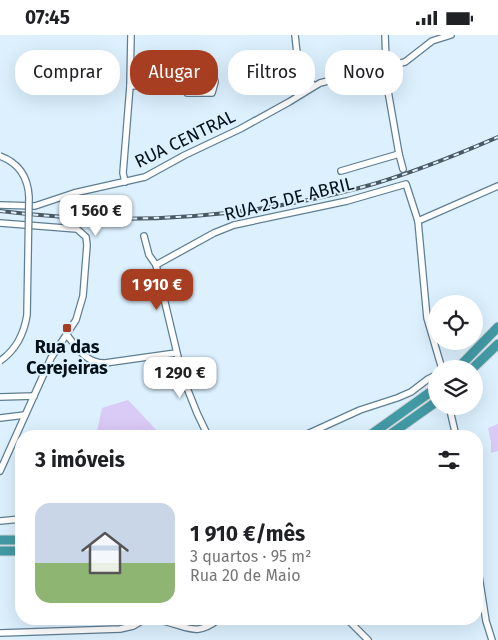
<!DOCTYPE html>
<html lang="pt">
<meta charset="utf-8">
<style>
:root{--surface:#fff;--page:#f6f6f6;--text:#202124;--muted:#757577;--line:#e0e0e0;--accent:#a73e22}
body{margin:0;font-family:"Fira Sans",sans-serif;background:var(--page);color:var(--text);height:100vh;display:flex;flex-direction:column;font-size:19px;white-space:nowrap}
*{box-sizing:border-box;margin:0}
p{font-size:16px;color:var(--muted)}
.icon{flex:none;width:28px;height:28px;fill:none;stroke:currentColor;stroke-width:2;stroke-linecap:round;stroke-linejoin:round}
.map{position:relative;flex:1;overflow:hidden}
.drawer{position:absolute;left:15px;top:395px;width:468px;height:195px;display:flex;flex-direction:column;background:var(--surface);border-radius:20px;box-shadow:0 5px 20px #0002}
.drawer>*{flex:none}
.hud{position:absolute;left:15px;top:15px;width:469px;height:45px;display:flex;gap:10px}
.controls{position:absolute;left:428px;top:260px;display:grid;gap:10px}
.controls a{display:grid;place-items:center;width:55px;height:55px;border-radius:50%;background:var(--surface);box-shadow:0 5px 20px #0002;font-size:25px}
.price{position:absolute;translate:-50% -42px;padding:0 11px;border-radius:10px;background:#fff;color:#222;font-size:16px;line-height:32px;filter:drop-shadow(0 1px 2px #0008)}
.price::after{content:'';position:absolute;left:50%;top:30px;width:15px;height:11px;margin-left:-8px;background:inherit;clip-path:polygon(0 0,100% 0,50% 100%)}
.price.selected{background:var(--accent);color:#fff}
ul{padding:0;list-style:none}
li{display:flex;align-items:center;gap:15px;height:125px;padding:0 20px}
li+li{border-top:1px solid var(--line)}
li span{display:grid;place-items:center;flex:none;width:140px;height:100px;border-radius:15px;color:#555}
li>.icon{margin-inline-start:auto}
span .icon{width:60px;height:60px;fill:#fffc;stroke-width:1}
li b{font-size:21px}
h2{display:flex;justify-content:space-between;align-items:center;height:60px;padding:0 20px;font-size:21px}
.tag{padding:0 18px;border-radius:20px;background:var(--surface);box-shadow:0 5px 20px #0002;font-size:18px;line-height:45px}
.tag.selected{background:var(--accent);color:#fff}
.status{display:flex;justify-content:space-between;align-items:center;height:35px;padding:0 25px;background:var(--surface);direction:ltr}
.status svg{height:14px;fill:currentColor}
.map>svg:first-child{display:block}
</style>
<div class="status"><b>07:45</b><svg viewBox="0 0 49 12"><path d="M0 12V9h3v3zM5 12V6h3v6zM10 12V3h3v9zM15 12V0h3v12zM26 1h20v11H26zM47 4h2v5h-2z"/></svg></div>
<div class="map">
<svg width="498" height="605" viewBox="0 0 498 605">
<rect width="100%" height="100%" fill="#dcf0fe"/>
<g fill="#d9caf6">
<path d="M 128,365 L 162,401 L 96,401 L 102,373 Z"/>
<path d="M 498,389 L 498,416 L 491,418 L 491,407 L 488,393 Z"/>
</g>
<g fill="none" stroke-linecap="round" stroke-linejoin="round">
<g stroke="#5e7e93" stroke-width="8">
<g id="minor">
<path d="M 295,0 C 298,25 296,33 314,51"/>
<path d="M 385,0 L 386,26 L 384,33 L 399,119 L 403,134"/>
<path d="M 190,38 L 213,39 L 215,47 L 212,58 L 187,58 L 185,53 L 185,41 Z"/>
<path d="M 130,51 L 185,49"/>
<path d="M 341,136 L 399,119"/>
<path d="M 125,147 L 123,138 L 130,51 L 131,0"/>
<path d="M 0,170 L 35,171 L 74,158 L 145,142 L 185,120 L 240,94 L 289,67 L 320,48 L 405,27 L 432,6 L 451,0"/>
<path d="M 418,186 L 498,151"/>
<path d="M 0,188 L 77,194 L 86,202 L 87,210 L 83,261 L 76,285 L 51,323 L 0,436"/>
<path d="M 144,201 L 149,220 L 156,230 L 183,343 L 197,378 L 208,401"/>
<path d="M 156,230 L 214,198 L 234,190 L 347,166 L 406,149 L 418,186 L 427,283 L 442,334"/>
<path d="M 67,300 C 78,314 86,328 105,328 L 176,318"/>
<path d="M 0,362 L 34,361"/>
<path d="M 449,371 L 456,401"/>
<path d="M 0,383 L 25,380"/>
<path d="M 303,401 L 360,375 L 397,363 L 411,357 L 428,344 L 436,340"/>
<path d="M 0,486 L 21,484"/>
<path d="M 476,522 L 486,586 L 492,605"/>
<path d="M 147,584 C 153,585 160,585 167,587 C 190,593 197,601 219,584"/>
<path d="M 347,584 L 368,605"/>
<path d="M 0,598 L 120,594 L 133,591 L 145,584"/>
</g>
</g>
<g stroke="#d2d4d6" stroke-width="11">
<g id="highway">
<path d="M 457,334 L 498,292"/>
<path d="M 472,334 L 498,309"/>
<path d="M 369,401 L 436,353"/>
<path d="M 388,401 L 436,367"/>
<path d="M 0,505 L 21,505"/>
<path d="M 0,516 L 21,516"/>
</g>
</g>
<use href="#minor" stroke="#fff" stroke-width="5.5"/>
<use href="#highway" stroke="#429aa5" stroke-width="9"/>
<g stroke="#4b5963" stroke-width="4">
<path id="rail" d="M 0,176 C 121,191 245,184 363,152 C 410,139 454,121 498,102"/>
</g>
<use href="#rail" stroke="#dcf0fe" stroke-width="2" stroke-dasharray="5.5" stroke-linecap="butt"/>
<g stroke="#5e7e93" stroke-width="8" stroke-linecap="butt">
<path id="minor-bridge" d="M 0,121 C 19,128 28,142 29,162 L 27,280 C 24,299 16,315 0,326"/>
</g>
<use href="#minor-bridge" stroke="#fff" stroke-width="5.5"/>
</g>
<rect fill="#a73e22" stroke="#dcf0fe" stroke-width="2" x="62" y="288" width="10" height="10" rx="2.5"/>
<g text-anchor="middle" stroke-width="4" stroke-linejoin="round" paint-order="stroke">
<g font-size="18" fill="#051119" stroke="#dcf0fe">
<text transform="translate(185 104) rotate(-26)" y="6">RUA CENTRAL</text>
<text transform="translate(289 164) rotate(-14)" y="6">RUA 25 DE ABRIL</text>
</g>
<g font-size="18" font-weight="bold" fill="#051119" stroke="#dcf0fe">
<text x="67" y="318">Rua das<tspan x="67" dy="21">Cerejeiras</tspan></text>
</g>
</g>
</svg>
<div class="controls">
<a><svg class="icon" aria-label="locate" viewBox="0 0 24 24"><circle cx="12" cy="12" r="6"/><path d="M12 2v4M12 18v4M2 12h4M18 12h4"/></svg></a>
<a><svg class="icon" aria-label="layers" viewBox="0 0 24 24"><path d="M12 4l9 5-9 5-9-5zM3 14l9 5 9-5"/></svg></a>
</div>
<b class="price" style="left:96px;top:202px">1 560 €</b>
<b class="price selected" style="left:157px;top:276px">1 910 €</b>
<b class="price" style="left:180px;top:364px">1 290 €</b>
<div class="hud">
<a class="tag">Comprar</a>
<a class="tag selected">Alugar</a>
<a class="tag">Filtros</a>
<a class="tag">Novo</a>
</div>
<section class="drawer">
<h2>3 imóveis<svg class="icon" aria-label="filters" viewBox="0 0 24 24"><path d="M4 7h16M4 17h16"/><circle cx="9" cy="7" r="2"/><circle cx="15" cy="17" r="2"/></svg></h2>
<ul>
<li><span style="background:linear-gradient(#c9d6e8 60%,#8fb573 0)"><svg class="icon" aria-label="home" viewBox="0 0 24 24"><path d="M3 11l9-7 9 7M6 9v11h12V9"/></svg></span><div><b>1 910 €/mês</b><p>3 quartos · 95 m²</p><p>Rua 20 de Maio</p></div></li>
</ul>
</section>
</div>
